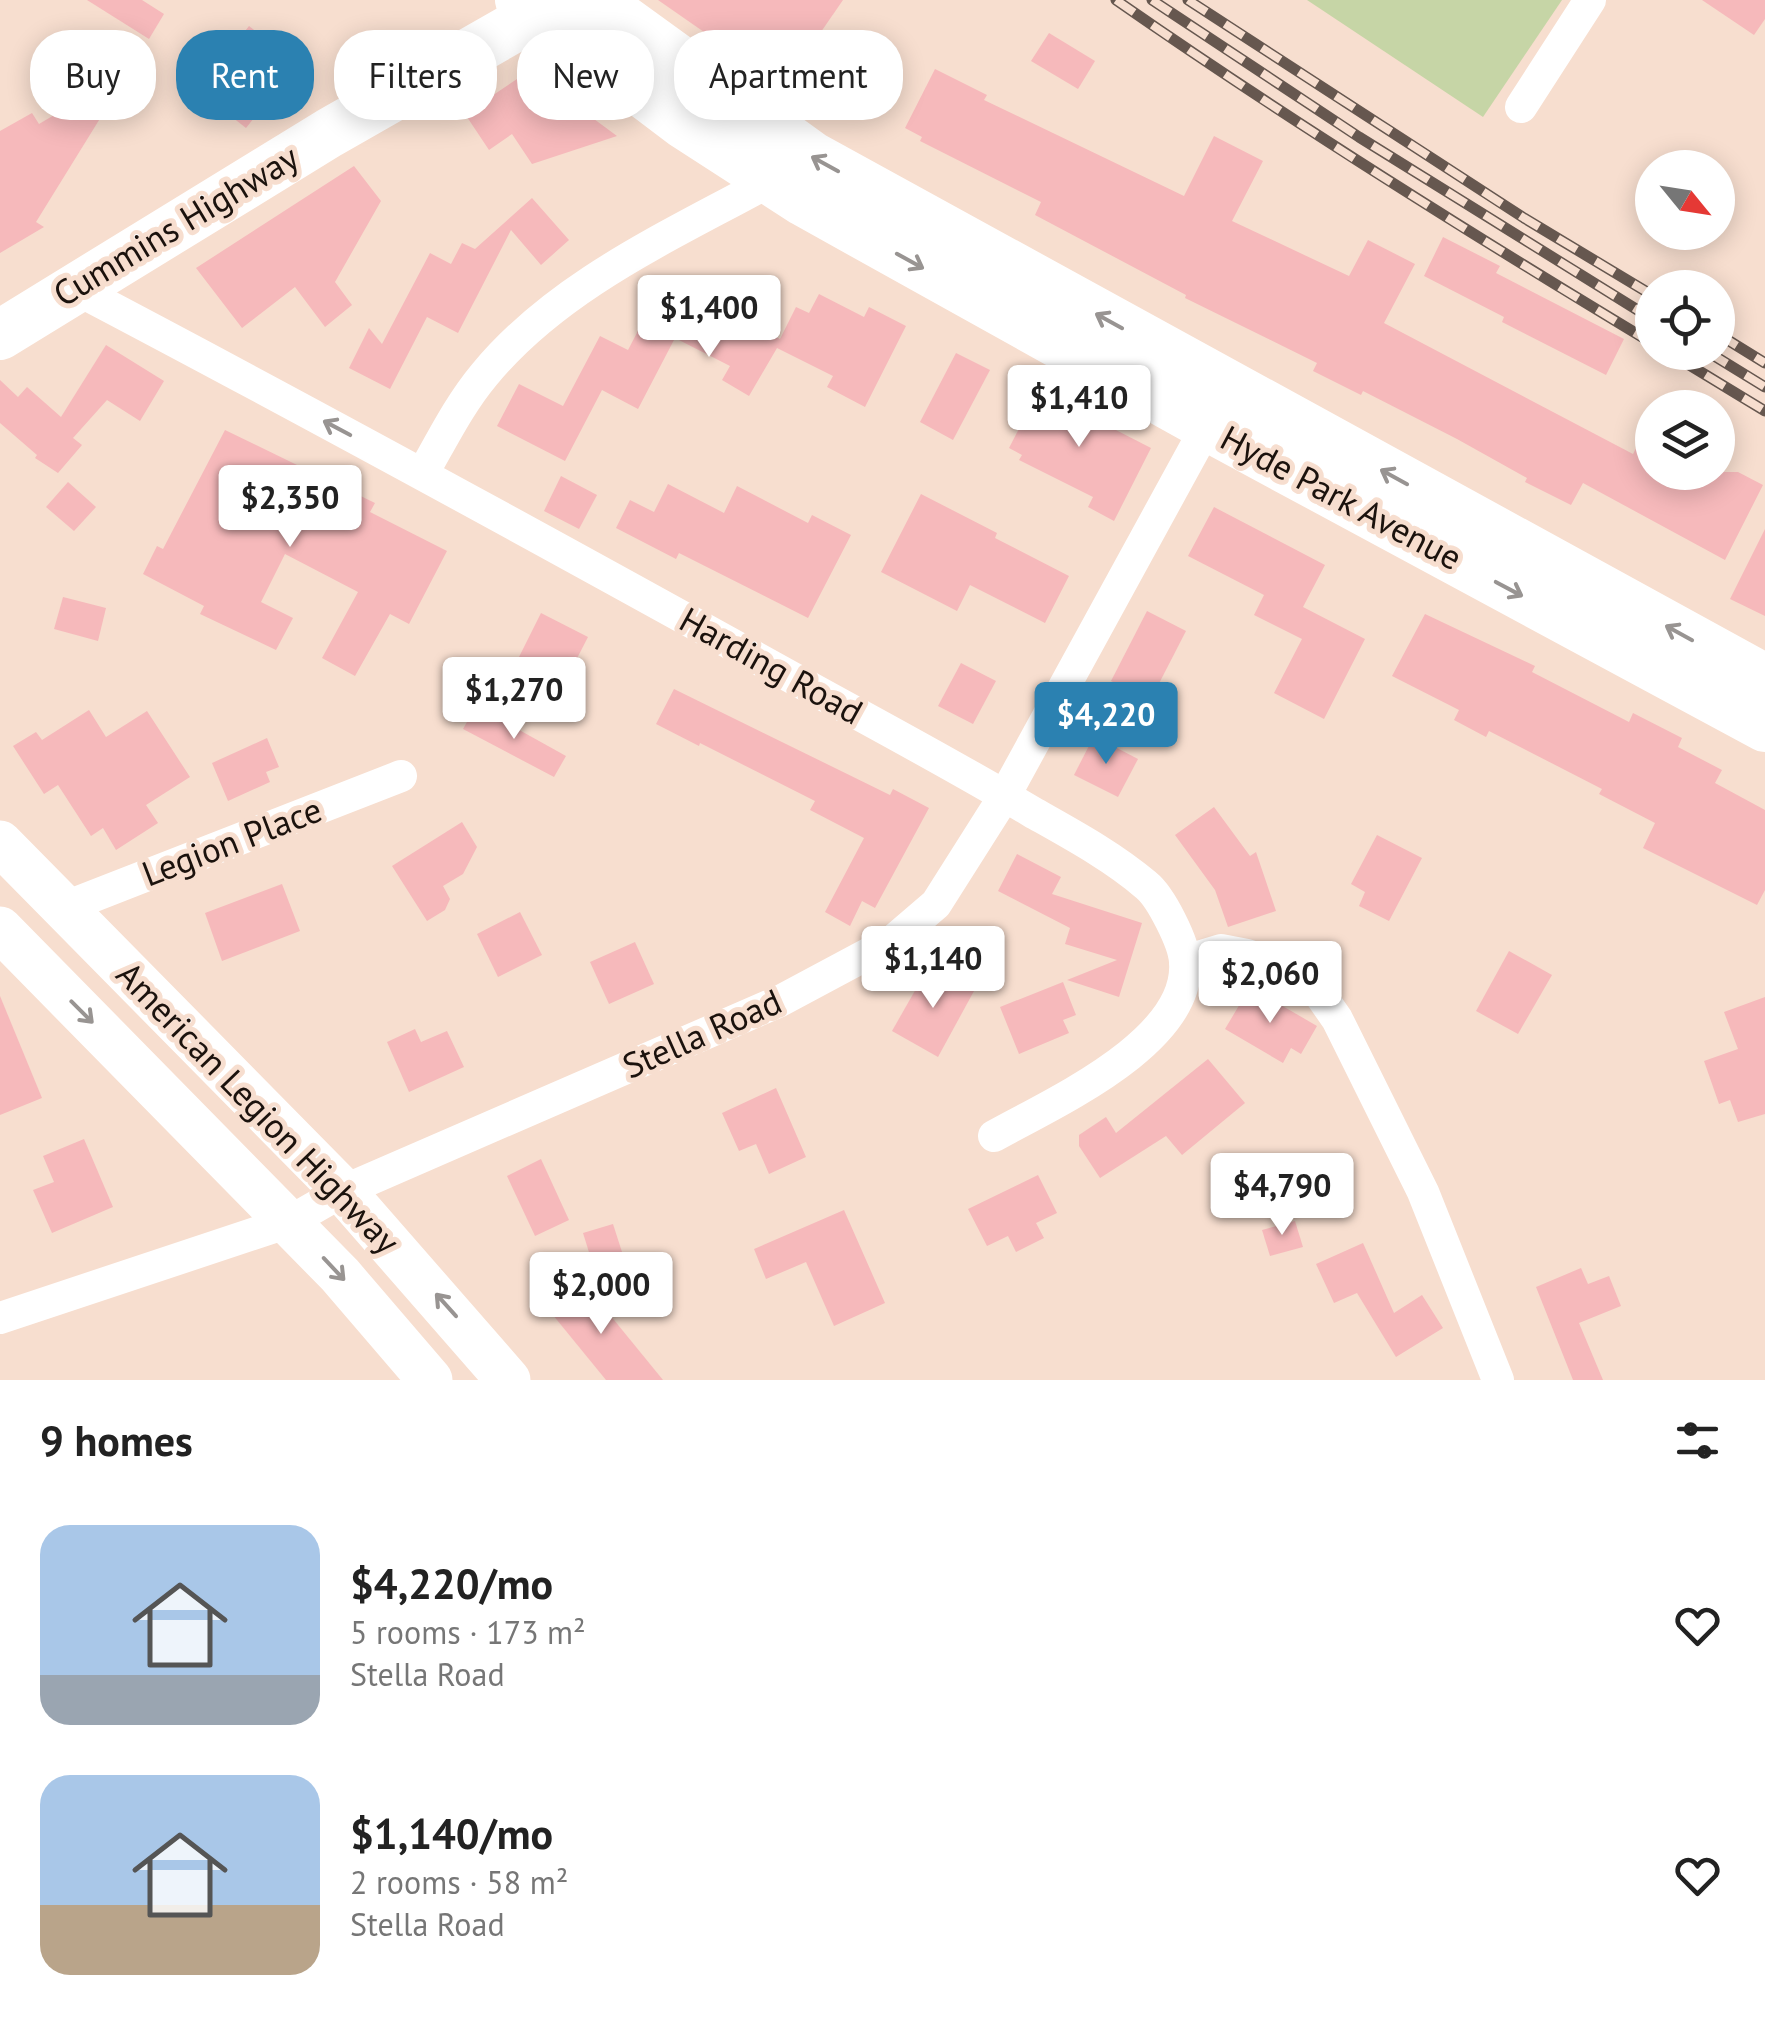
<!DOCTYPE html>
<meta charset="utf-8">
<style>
:root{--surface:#fff;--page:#f6f6f6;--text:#222;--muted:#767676;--accent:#2b81b1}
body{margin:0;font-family:"PT Sans",sans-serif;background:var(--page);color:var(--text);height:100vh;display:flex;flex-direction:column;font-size:38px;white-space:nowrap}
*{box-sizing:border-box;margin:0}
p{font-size:32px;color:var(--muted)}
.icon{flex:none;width:55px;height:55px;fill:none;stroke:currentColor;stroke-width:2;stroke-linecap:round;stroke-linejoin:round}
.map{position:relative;height:1380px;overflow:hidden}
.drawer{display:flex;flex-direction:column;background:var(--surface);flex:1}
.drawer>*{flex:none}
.banner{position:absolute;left:30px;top:30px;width:1000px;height:90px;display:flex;gap:20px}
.needle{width:65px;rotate:120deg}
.controls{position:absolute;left:1635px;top:150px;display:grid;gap:20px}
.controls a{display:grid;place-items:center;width:100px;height:100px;border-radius:50%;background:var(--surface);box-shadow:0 5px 25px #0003;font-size:50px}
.price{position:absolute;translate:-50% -85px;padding:0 22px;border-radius:10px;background:#fff;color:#222;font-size:32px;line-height:65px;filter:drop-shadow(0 2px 5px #0008)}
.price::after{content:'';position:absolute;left:50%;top:60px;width:30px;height:22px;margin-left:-15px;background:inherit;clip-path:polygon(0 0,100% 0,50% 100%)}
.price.current{background:var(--accent);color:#fff}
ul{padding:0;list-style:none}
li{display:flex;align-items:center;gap:30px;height:250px;padding:0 40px}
li span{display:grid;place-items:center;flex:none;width:280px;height:200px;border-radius:30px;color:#555}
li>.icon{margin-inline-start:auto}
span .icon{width:120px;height:120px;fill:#fffc;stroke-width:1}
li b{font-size:42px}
h2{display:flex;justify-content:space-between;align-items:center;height:120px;padding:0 40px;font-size:42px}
.chip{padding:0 35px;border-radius:40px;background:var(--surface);box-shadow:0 5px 25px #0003;font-size:35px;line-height:90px}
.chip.current{background:var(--accent);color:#fff}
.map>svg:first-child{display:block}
</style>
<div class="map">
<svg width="1765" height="1380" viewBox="0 0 1765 1380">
<rect width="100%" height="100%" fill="#f7decf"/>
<path fill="#c6d5a6" d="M 1307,0 L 1562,0 L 1483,117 Z"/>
<g fill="#f6b9bb">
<path d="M 87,0 L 142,0 L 164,14 L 149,39 Z"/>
<path d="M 658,0 L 843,0 L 783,87 Z"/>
<path d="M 1702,0 L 1765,0 L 1765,19 L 1754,35 Z"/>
<path d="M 249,26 L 286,55 L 283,60 L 303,76 L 283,102 L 273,94 L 246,128 L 191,85 L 191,75 L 206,56 L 218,66 Z"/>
<path d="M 1049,33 L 1095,61 L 1078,89 L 1031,61 Z"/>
<path d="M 935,69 L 987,95 L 984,100 L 1184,196 L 1214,136 L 1263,161 L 1232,221 L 1349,276 L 1368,240 L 1415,264 L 1384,323 L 1633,454 L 1652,417 L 1652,472 L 1738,472 L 1763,485 L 1725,560 L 1583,483 L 1571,505 L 1525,482 L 1527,478 L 1457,439 L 1363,391 L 1361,395 L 1313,371 L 1317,363 L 1185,298 L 1186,295 L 1035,215 L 1041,202 L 920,141 L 922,137 L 905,128 Z"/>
<path d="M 130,70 L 36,222 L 44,227 L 0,253 L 0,131 L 32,113 L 39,124 Z"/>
<path d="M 529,71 L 617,136 L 532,164 L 512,134 L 489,150 L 465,114 Z"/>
<path d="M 354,166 L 381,201 L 335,282 L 352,305 L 325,327 L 295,287 L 242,328 L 196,268 Z"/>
<path d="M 532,198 L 569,240 L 541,265 L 511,230 L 458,333 L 427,317 L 390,389 L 349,368 L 369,328 L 382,344 L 430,253 L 451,264 L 462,243 L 475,249 Z"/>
<path d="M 1443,237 L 1500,266 L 1496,273 L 1624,339 L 1606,375 L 1502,322 L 1504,317 L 1424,276 Z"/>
<path d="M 665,279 L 780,339 L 796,307 L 809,313 L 819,294 L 864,317 L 869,307 L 906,326 L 865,407 L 827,387 L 833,376 L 777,348 L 749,396 L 722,380 L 730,366 L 675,338 L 638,409 L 602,390 L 565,461 L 497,426 L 519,384 L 563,406 L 600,336 L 628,350 Z"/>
<path d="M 106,345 L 164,381 L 140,421 L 107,400 L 73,438 L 82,445 L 58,473 L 35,458 L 37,455 L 0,423 L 0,380 L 18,397 L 27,387 L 61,417 Z"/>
<path d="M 956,353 L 990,370 L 953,440 L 920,422 Z"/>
<path d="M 1043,382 L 1077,400 L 1073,408 L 1151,448 L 1114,521 L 1088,507 L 1093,497 L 1019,460 L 1022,455 L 1009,448 Z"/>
<path d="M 225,430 L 375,503 L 370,512 L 447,551 L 409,624 L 390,614 L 355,676 L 322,658 L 358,592 L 285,554 L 261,602 L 293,618 L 276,650 L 200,614 L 204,606 L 143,574 L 157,546 L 163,549 Z"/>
<path d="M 561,476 L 597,495 L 579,529 L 544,511 Z"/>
<path d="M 68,482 L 96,507 L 74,531 L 46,507 Z"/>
<path d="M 668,484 L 724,513 L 737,486 L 808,523 L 812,515 L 851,535 L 808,618 L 679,553 L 676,559 L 616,528 L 630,500 L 654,512 Z"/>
<path d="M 921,494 L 997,533 L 995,538 L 1069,576 L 1045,623 L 970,585 L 957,611 L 881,572 Z"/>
<path d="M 1214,507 L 1325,565 L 1303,607 L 1365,639 L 1324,719 L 1274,693 L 1302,639 L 1254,615 L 1264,595 L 1188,556 Z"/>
<path d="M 1765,529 L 1765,616 L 1730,599 Z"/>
<path d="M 63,597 L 106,608 L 98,641 L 54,629 Z"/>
<path d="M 1147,611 L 1186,631 L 1150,701 L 1111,681 Z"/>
<path d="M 541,613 L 588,637 L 571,670 L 549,659 L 542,672 L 518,659 Z"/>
<path d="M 1425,614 L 1535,666 L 1532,672 L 1629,722 L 1633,713 L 1682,738 L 1678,747 L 1722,770 L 1715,783 L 1765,810 L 1765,890 L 1757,905 L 1643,848 L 1655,823 L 1599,794 L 1602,789 L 1489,731 L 1486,737 L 1454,720 L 1459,710 L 1392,676 Z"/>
<path d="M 961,663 L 996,681 L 973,724 L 938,706 Z"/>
<path d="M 674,689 L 890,795 L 893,789 L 929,808 L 875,908 L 862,901 L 850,926 L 825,912 L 864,838 L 810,810 L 815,801 L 700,743 L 699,746 L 656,724 Z"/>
<path d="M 476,706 L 566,756 L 554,777 L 463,729 Z"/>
<path d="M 89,710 L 106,737 L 147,711 L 190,777 L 146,805 L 158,823 L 116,850 L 103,828 L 91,836 L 58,785 L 44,794 L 13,746 L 36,732 L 42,740 Z"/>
<path d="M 1094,736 L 1138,759 L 1118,797 L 1074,775 Z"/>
<path d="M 267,738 L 279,767 L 266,772 L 270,782 L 228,801 L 212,763 Z"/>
<path d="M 1214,807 L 1250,856 L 1256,852 L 1276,911 L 1228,927 L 1215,890 L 1175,835 Z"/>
<path d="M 462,822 L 477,847 L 463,874 L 443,886 L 450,899 L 445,910 L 427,921 L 392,866 Z"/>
<path d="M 1377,835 L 1422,858 L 1389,921 L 1359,906 L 1365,892 L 1351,884 Z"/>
<path d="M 1017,854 L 1061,877 L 1052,894 L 1142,923 L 1119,997 L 1067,980 L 1117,960 L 1065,944 L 1070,928 L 998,891 Z"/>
<path d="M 282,884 L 300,931 L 222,961 L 205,913 Z"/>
<path d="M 520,912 L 542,955 L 498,977 L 477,934 Z"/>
<path d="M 635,942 L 654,984 L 609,1004 L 590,962 Z"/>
<path d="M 1509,951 L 1552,975 L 1518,1034 L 1476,1011 Z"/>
<path d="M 929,966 L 974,991 L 938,1057 L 892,1031 Z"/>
<path d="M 1063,982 L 1076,1015 L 1063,1020 L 1069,1033 L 1019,1054 L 1000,1007 Z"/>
<path d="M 1250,987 L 1317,1026 L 1301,1054 L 1291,1048 L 1283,1063 L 1225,1029 Z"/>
<path d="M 0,996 L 42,1098 L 0,1115 Z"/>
<path d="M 1765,997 L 1765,1114 L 1738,1122 L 1730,1100 L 1719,1104 L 1704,1061 L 1738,1049 L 1724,1012 Z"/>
<path d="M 415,1029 L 421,1042 L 447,1031 L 464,1067 L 409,1092 L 387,1042 Z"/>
<path d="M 1208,1059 L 1245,1103 L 1182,1155 L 1166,1136 L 1100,1178 L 1079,1146 L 1079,1135 L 1106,1117 L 1116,1133 Z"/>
<path d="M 776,1088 L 806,1157 L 769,1174 L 756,1144 L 739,1151 L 722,1113 Z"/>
<path d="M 84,1139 L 113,1207 L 52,1233 L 33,1190 L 54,1182 L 43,1156 Z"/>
<path d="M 541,1159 L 569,1220 L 535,1236 L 507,1176 Z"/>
<path d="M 1038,1175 L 1057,1213 L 1036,1223 L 1044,1238 L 1016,1252 L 1008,1236 L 987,1246 L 968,1209 Z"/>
<path d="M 844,1210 L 885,1303 L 834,1326 L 806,1262 L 766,1279 L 754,1249 Z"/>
<path d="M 1295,1221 L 1303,1247 L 1270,1256 L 1262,1230 Z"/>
<path d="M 613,1224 L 622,1252 L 592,1262 L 583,1233 Z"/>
<path d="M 1363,1243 L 1394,1313 L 1422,1295 L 1443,1328 L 1396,1357 L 1357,1293 L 1334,1303 L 1316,1264 Z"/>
<path d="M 1581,1268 L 1588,1284 L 1609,1276 L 1621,1306 L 1579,1323 L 1603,1380 L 1573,1380 L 1536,1287 Z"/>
<path d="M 583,1282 L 663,1380 L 606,1380 L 548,1309 Z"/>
</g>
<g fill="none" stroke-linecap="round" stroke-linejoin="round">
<g stroke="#fff" stroke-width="32">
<path d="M 1521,107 L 1590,0"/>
<path d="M 74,288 C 314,414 551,544 789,676 C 870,721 952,764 1032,812 C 1071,834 1112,856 1146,885 C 1161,897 1184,943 1185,962 C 1191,1042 1053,1103 994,1136"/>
<path d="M 423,473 C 442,440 459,405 484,375 C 558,285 670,236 770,181"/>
<path d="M 63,908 L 401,776"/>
<path d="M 1185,961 L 1221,950 L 1247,955 L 1278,965 L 1316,989 L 1337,1019 L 1423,1192 L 1498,1380"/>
<path d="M 0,1318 L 289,1222 L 343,1191 L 780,1001 L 894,940 L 936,904 L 1005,795 L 1207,426"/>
</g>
<g stroke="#fff" stroke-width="45">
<path d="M 0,843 L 343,1191 L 508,1380"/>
<path d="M 0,929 L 340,1275 L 430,1380"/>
</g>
<g stroke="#fff" stroke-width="50">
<path d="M 520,0 L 684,124 L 803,201 L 1207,426 L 1765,727"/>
<path d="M 596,0 L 813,157 L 1765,679"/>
<path d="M 0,335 L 329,133 L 562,0"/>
</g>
<g stroke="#66574f" stroke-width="11">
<g id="rail">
<path d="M 1116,0 C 1290,121 1471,234 1652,343"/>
<path d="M 1152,0 L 1359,137 L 1652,319"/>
<path d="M 1188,0 L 1524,218 L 1652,295"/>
<path d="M 1718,334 L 1765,363"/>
<path d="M 1668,352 L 1765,411"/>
<path d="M 1708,352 L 1765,387"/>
</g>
</g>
<use href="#rail" stroke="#f7decf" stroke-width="8" stroke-dasharray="22" stroke-linecap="butt"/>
</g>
<defs><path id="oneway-shaft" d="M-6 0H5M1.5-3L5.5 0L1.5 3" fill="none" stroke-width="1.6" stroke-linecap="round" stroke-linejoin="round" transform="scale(2.5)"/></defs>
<g stroke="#989492">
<use href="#oneway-shaft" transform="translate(825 164) rotate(-151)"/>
<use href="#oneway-shaft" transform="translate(910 261) rotate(29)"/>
<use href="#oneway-shaft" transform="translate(1109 321) rotate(-151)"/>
<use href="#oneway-shaft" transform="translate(337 428) rotate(-152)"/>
<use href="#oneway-shaft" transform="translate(1394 477) rotate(-151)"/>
<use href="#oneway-shaft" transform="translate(1509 589) rotate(28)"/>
<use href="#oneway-shaft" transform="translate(1679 633) rotate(-151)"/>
<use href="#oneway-shaft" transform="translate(82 1012) rotate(45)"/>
<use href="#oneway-shaft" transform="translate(334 1269) rotate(47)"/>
<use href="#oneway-shaft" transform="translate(446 1305) rotate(-132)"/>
</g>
<g text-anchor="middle" stroke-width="10" stroke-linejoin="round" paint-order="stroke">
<g font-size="35" fill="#1b120d" stroke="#f7decf">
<text transform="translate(176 226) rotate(-31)" y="12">Cummins Highway</text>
<text transform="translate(1341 498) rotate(28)" y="12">Hyde Park Avenue</text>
<text transform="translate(771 666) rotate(29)" y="12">Harding Road</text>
<text transform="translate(232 842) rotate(-21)" y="12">Legion Place</text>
<text transform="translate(702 1034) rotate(-24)" y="12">Stella Road</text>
<text transform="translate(258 1108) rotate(46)" y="12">American Legion Highway</text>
</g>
</g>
</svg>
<div class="controls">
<a><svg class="needle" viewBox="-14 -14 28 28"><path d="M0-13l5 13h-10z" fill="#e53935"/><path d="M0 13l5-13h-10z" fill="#767676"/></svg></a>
<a><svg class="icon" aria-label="locate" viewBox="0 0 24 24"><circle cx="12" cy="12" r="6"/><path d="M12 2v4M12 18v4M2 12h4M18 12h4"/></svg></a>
<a><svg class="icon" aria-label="layers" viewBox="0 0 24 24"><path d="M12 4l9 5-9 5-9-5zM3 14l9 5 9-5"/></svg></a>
</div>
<b class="price" style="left:709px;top:360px">$1,400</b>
<b class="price" style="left:1079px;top:450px">$1,410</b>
<b class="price" style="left:290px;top:550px">$2,350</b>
<b class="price" style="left:514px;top:742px">$1,270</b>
<b class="price current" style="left:1106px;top:767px">$4,220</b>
<b class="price" style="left:933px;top:1011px">$1,140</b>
<b class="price" style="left:1270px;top:1026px">$2,060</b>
<b class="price" style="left:1282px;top:1238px">$4,790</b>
<b class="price" style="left:601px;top:1337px">$2,000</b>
<div class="banner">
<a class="chip">Buy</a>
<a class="chip current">Rent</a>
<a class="chip">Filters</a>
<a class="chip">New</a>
<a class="chip">Apartment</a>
</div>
</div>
<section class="drawer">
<h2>9 homes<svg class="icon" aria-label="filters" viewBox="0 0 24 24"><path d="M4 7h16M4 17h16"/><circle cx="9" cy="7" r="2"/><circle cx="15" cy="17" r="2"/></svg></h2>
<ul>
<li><span style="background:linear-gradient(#a9c7e8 75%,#9aa5b1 0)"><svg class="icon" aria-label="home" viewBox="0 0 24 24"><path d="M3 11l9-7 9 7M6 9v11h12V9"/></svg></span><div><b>$4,220/mo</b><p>5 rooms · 173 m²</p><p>Stella Road</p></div><svg class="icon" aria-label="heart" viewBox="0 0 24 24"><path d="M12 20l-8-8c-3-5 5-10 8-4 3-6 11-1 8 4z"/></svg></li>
<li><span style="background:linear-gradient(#a9c7e8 65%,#b9a48a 0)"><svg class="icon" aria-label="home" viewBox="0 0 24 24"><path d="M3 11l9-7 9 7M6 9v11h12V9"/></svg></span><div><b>$1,140/mo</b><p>2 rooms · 58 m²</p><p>Stella Road</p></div><svg class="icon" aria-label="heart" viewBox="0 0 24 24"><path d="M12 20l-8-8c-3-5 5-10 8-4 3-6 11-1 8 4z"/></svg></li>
</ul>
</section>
